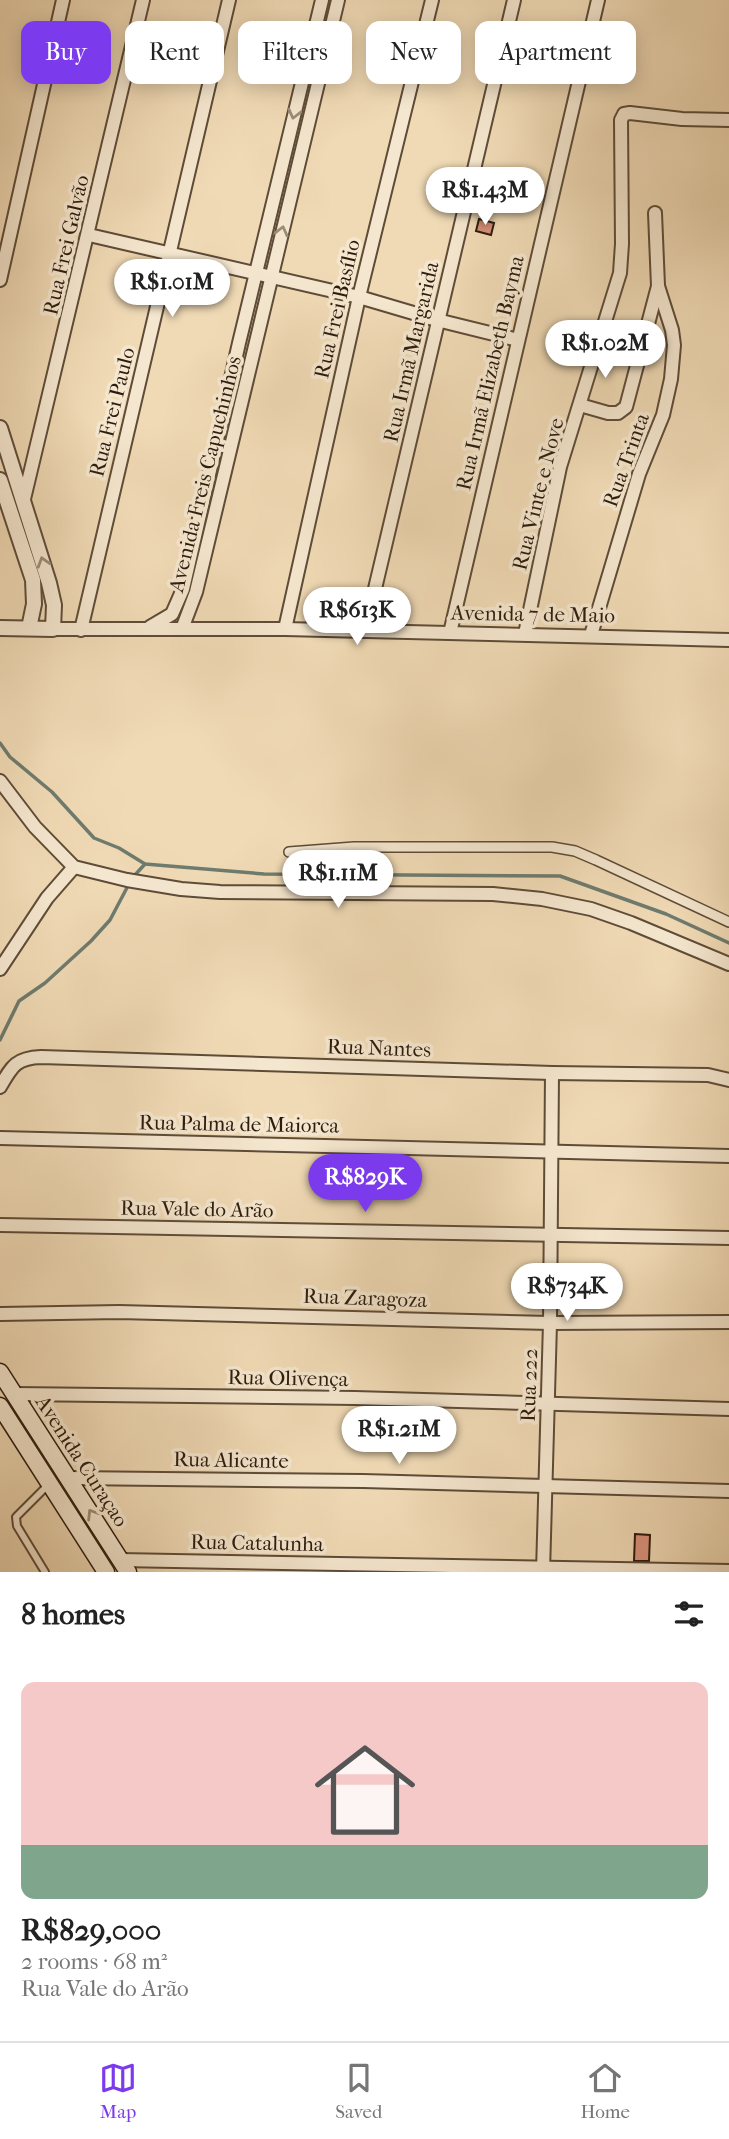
<!DOCTYPE html>
<meta charset="utf-8">
<style>
:root{--surface:#fff;--page:#f6f6f6;--text:#222;--muted:#767676;--line:#e0e0e0;--accent:#7c3aed}
body{margin:0;font-family:"IM FELL French Canon",serif;background:var(--page);color:var(--text);height:100vh;display:flex;flex-direction:column;font-size:26px;white-space:nowrap}
*{box-sizing:border-box;margin:0}
p{font-size:23px;color:var(--muted)}
.icon{flex:none;width:38px;height:38px;fill:none;stroke:currentColor;stroke-width:2;stroke-linecap:round;stroke-linejoin:round}
.map{position:relative;height:1572px;overflow:hidden}
.drawer{display:flex;flex-direction:column;background:var(--surface);flex:1}
.drawer>*{flex:none}
.hud{position:absolute;left:21px;top:21px;width:688px;height:63px;display:flex;gap:14px}
.price{position:absolute;translate:-50% -60px;padding:0 16px;border-radius:24px;background:#fff;color:#222;font-size:23px;line-height:46px;filter:drop-shadow(0 2px 4px #0008)}
.price::after{content:'';position:absolute;left:50%;top:42px;width:21px;height:16px;margin-left:-10px;background:inherit;clip-path:polygon(0 0,100% 0,50% 100%)}
.price.on{background:var(--accent);color:#fff}
ul{padding:0;list-style:none}
li{display:grid;align-content:center;gap:14px;height:371px;padding:0 21px}
li+li{border-top:2px solid var(--line)}
li span{display:grid;place-items:center;height:217px;border-radius:14px;color:#555}
li>.icon{margin-inline-start:auto}
span .icon{width:126px;height:126px;fill:#fffc;stroke-width:1}
li b{font-size:30px}
h2{display:flex;justify-content:space-between;align-items:center;height:84px;padding:0 21px;font-size:30px}
.chip{padding:0 24px;border-radius:14px;background:var(--surface);box-shadow:0 4px 18px #0003;font-size:24px;line-height:63px}
.chip.on{background:var(--accent);color:#fff}
.tabs{display:flex;justify-content:space-around;align-items:center;height:98px;border-top:2px solid var(--line);background:var(--surface);font-size:19px;color:var(--muted)}
.tabs a{display:grid;justify-items:center;gap:4px}
.tabs .on{color:var(--accent)}
.map>svg:first-child{display:block}
</style>
<div class="map">
<svg width="729" height="1572" viewBox="0 0 729 1572">
<rect width="100%" height="100%" fill="#f0dab5"/>
<filter id="stains"><feTurbulence type="fractalNoise" baseFrequency=".00286" numOctaves="4"/><feColorMatrix values="0 0 0 0 .2 0 0 0 0 .09 0 0 0 0 .02 0 0 0 .5 -.17"/></filter>
<radialGradient id="worn" r=".72"><stop offset=".6" stop-color="#630" stop-opacity="0"/><stop offset="1" stop-color="#630" stop-opacity=".3"/></radialGradient>
<g fill="none" stroke-linecap="round" stroke-linejoin="round">
<g stroke="#6e7b6f" stroke-width="3.5">
<path d="M 0,743 L 10,757 L 52,792 L 94,838 L 119,848 L 145,864 L 264,874 L 560,876 L 666,914 L 729,943"/>
<path d="M 134,876 L 145,864"/>
<path d="M 0,1040 L 19,1001 L 45,983 L 91,941 L 110,920 L 130,882"/>
</g>
</g>
<g fill="#db937c" stroke="#2d1c0e" stroke-width="2">
<path d="M 479,219 L 494,223 L 491,235 L 476,231 Z"/>
<path d="M 635,1534 L 650,1535 L 649,1561 L 634,1561 Z"/>
</g>
<g fill="none" stroke-linecap="round" stroke-linejoin="round">
<g stroke="#5e4c38" stroke-width="10">
<path id="service" d="M 45,1572 L 17,1526 L 16,1517 L 48,1485"/>
</g>
<g stroke="#5e4c38" stroke-width="12">
<path id="pedestrian" d="M 289,852 L 354,847 L 552,847 L 575,851 L 596,860 L 729,922"/>
</g>
<g stroke="#5e4c38" stroke-width="16">
<g id="minor">
<path d="M 89,235 L 359,297 L 437,320 L 518,340"/>
<path d="M 0,280 L 63,0"/>
<path d="M 580,405 L 608,413 L 618,413 L 626,407 L 658,286"/>
<path d="M 24,499 L 143,0"/>
<path d="M 150,627 L 172,614 L 183,589 L 239,343 L 322,0"/>
<path d="M 53,629 L 285,629 L 729,640"/>
<path d="M 182,629 L 196,592 L 338,0"/>
<path d="M 285,629 L 359,297 L 432,0"/>
<path d="M 81,630 L 229,0"/>
<path d="M 365,631 L 514,0"/>
<path d="M 450,633 L 598,0"/>
<path d="M 525,634 L 560,467 L 620,273 L 622,244 L 621,120 L 624,114 L 630,113 L 682,119 L 729,120"/>
<path d="M 591,635 L 639,474 L 663,415 L 671,379 L 674,345 L 672,330 L 658,286 L 655,213"/>
<path d="M 0,781 L 35,827 L 74,867 L 127,880 L 181,889 L 220,892 L 493,894 L 542,899 L 591,909 L 631,923 L 729,964"/>
<path d="M 0,969 L 47,898 L 74,867"/>
<path d="M 0,1087 C 12,1066 16,1058 41,1057 L 552,1073 L 708,1075 L 729,1080"/>
<path d="M 0,1138 L 729,1156"/>
<path d="M 0,1225 L 729,1238"/>
<path d="M 0,1314 L 119,1312 L 550,1323 L 729,1322"/>
<path d="M 14,1394 L 355,1398 L 729,1409"/>
<path d="M 69,1478 L 363,1481 L 729,1491"/>
<path d="M 120,1560 L 729,1571"/>
<path d="M 543,1572 L 550,1323 L 552,1073"/>
</g>
</g>
<g stroke="#5e4c38" stroke-width="18">
<g id="tertiary">
<path d="M 0,428 L 49,583 L 54,605 L 53,629 L 0,628"/>
<path d="M 0,480 L 33,580 L 34,604 L 29,628"/>
</g>
</g>
<g stroke="#2d1c0e" stroke-width="19">
<g id="secondary">
<path d="M 0,1372 L 128,1572"/>
<path d="M 0,1406 L 106,1572"/>
</g>
</g>
<use href="#service" stroke="#f5e7cf" stroke-width="6"/>
<use href="#pedestrian" stroke="#f5e7cf" stroke-width="9"/>
<use href="#minor" stroke="#f5e7cf" stroke-width="12"/>
<use href="#tertiary" stroke="#f5e7cf" stroke-width="14"/>
<use href="#secondary" stroke="#f5e7cf" stroke-width="16"/>
</g>
<defs><path id="oneway-chevron" d="M-2-3.5L2.5 0L-2 3.5" fill="none" stroke-width="1.6" stroke-linecap="round" stroke-linejoin="round" transform="scale(1.75)"/></defs>
<g stroke="#9b8c78">
<use href="#oneway-chevron" transform="translate(294 114) rotate(104)"/>
<use href="#oneway-chevron" transform="translate(282 231) rotate(-76)"/>
<use href="#oneway-chevron" transform="translate(43 562) rotate(-107)"/>
<use href="#oneway-chevron" transform="translate(92 1514) rotate(-122)"/>
</g>
<g text-anchor="middle" stroke-width="7" stroke-linejoin="round" paint-order="stroke">
<g font-size="21" fill="#2d1c0e" stroke="#f5e7cf">
<text transform="translate(66 245) rotate(-77)" y="7">Rua Frei Galvão</text>
<text transform="translate(337 309) rotate(-77)" y="7">Rua Frei Basílio</text>
<text transform="translate(411 352) rotate(-77)" y="7">Rua Irmã Margarida</text>
<text transform="translate(490 373) rotate(-77)" y="7">Rua Irmã Elizabeth Bayma</text>
<text transform="translate(112 412) rotate(-76)" y="7">Rua Frei Paulo</text>
<text transform="translate(626 460) rotate(-70)" y="7">Rua Trinta</text>
<text transform="translate(205 474) rotate(-76)" y="7">Avenida Freis Capuchinhos</text>
<text transform="translate(538 494) rotate(-76)" y="7">Rua Vinte e Nove</text>
<text transform="translate(533 614) rotate(1)" y="7">Avenida 7 de Maio</text>
<text transform="translate(379 1048) rotate(2)" y="7">Rua Nantes</text>
<text transform="translate(239 1124) rotate(1)" y="7">Rua Palma de Maiorca</text>
<text transform="translate(197 1209) rotate(1)" y="7">Rua Vale do Arão</text>
<text transform="translate(365 1298) rotate(2)" y="7">Rua Zaragoza</text>
<text transform="translate(288 1378) rotate(1)" y="7">Rua Olivença</text>
<text transform="translate(529 1385) rotate(-88)" y="7">Rua 222</text>
<text transform="translate(231 1460) rotate(1)" y="7">Rua Alicante</text>
<text transform="translate(82 1461) rotate(57)" y="7">Avenida Curaçao</text>
<text transform="translate(257 1543) rotate(1)" y="7">Rua Catalunha</text>
</g>
</g>
<rect width="100%" height="100%" filter="url(#stains)"/>
<rect width="100%" height="100%" fill="url(#worn)"/>
</svg>
<b class="price" style="left:485px;top:227px">R$1.43M</b>
<b class="price" style="left:172px;top:319px">R$1.01M</b>
<b class="price" style="left:605px;top:380px">R$1.02M</b>
<b class="price" style="left:357px;top:647px">R$613K</b>
<b class="price" style="left:338px;top:910px">R$1.11M</b>
<b class="price on" style="left:365px;top:1214px">R$829K</b>
<b class="price" style="left:567px;top:1323px">R$734K</b>
<b class="price" style="left:399px;top:1466px">R$1.21M</b>
<div class="hud">
<a class="chip on">Buy</a>
<a class="chip">Rent</a>
<a class="chip">Filters</a>
<a class="chip">New</a>
<a class="chip">Apartment</a>
</div>
</div>
<section class="drawer">
<h2>8 homes<svg class="icon" aria-label="filters" viewBox="0 0 24 24"><path d="M4 7h16M4 17h16"/><circle cx="9" cy="7" r="2"/><circle cx="15" cy="17" r="2"/></svg></h2>
<ul>
<li><span style="background:linear-gradient(#f6c9c9 75%,#7fa58c 0)"><svg class="icon" aria-label="home" viewBox="0 0 24 24"><path d="M3 11l9-7 9 7M6 9v11h12V9"/></svg></span><div><b>R$829,000</b><p>2 rooms · 68 m²</p><p>Rua Vale do Arão</p></div></li>
</ul>
</section>
<nav class="tabs">
<a class="on"><svg class="icon" aria-label="map" viewBox="0 0 24 24"><path d="M3 6l6-2 6 2 6-2v14l-6 2-6-2-6 2zM9 4v14M15 6v14"/></svg>Map</a>
<a><svg class="icon" aria-label="saved" viewBox="0 0 24 24"><path d="M7 4h10v16l-5-4-5 4z"/></svg>Saved</a>
<a><svg class="icon" aria-label="home" viewBox="0 0 24 24"><path d="M3 11l9-7 9 7M6 9v11h12V9"/></svg>Home</a>
</nav>
